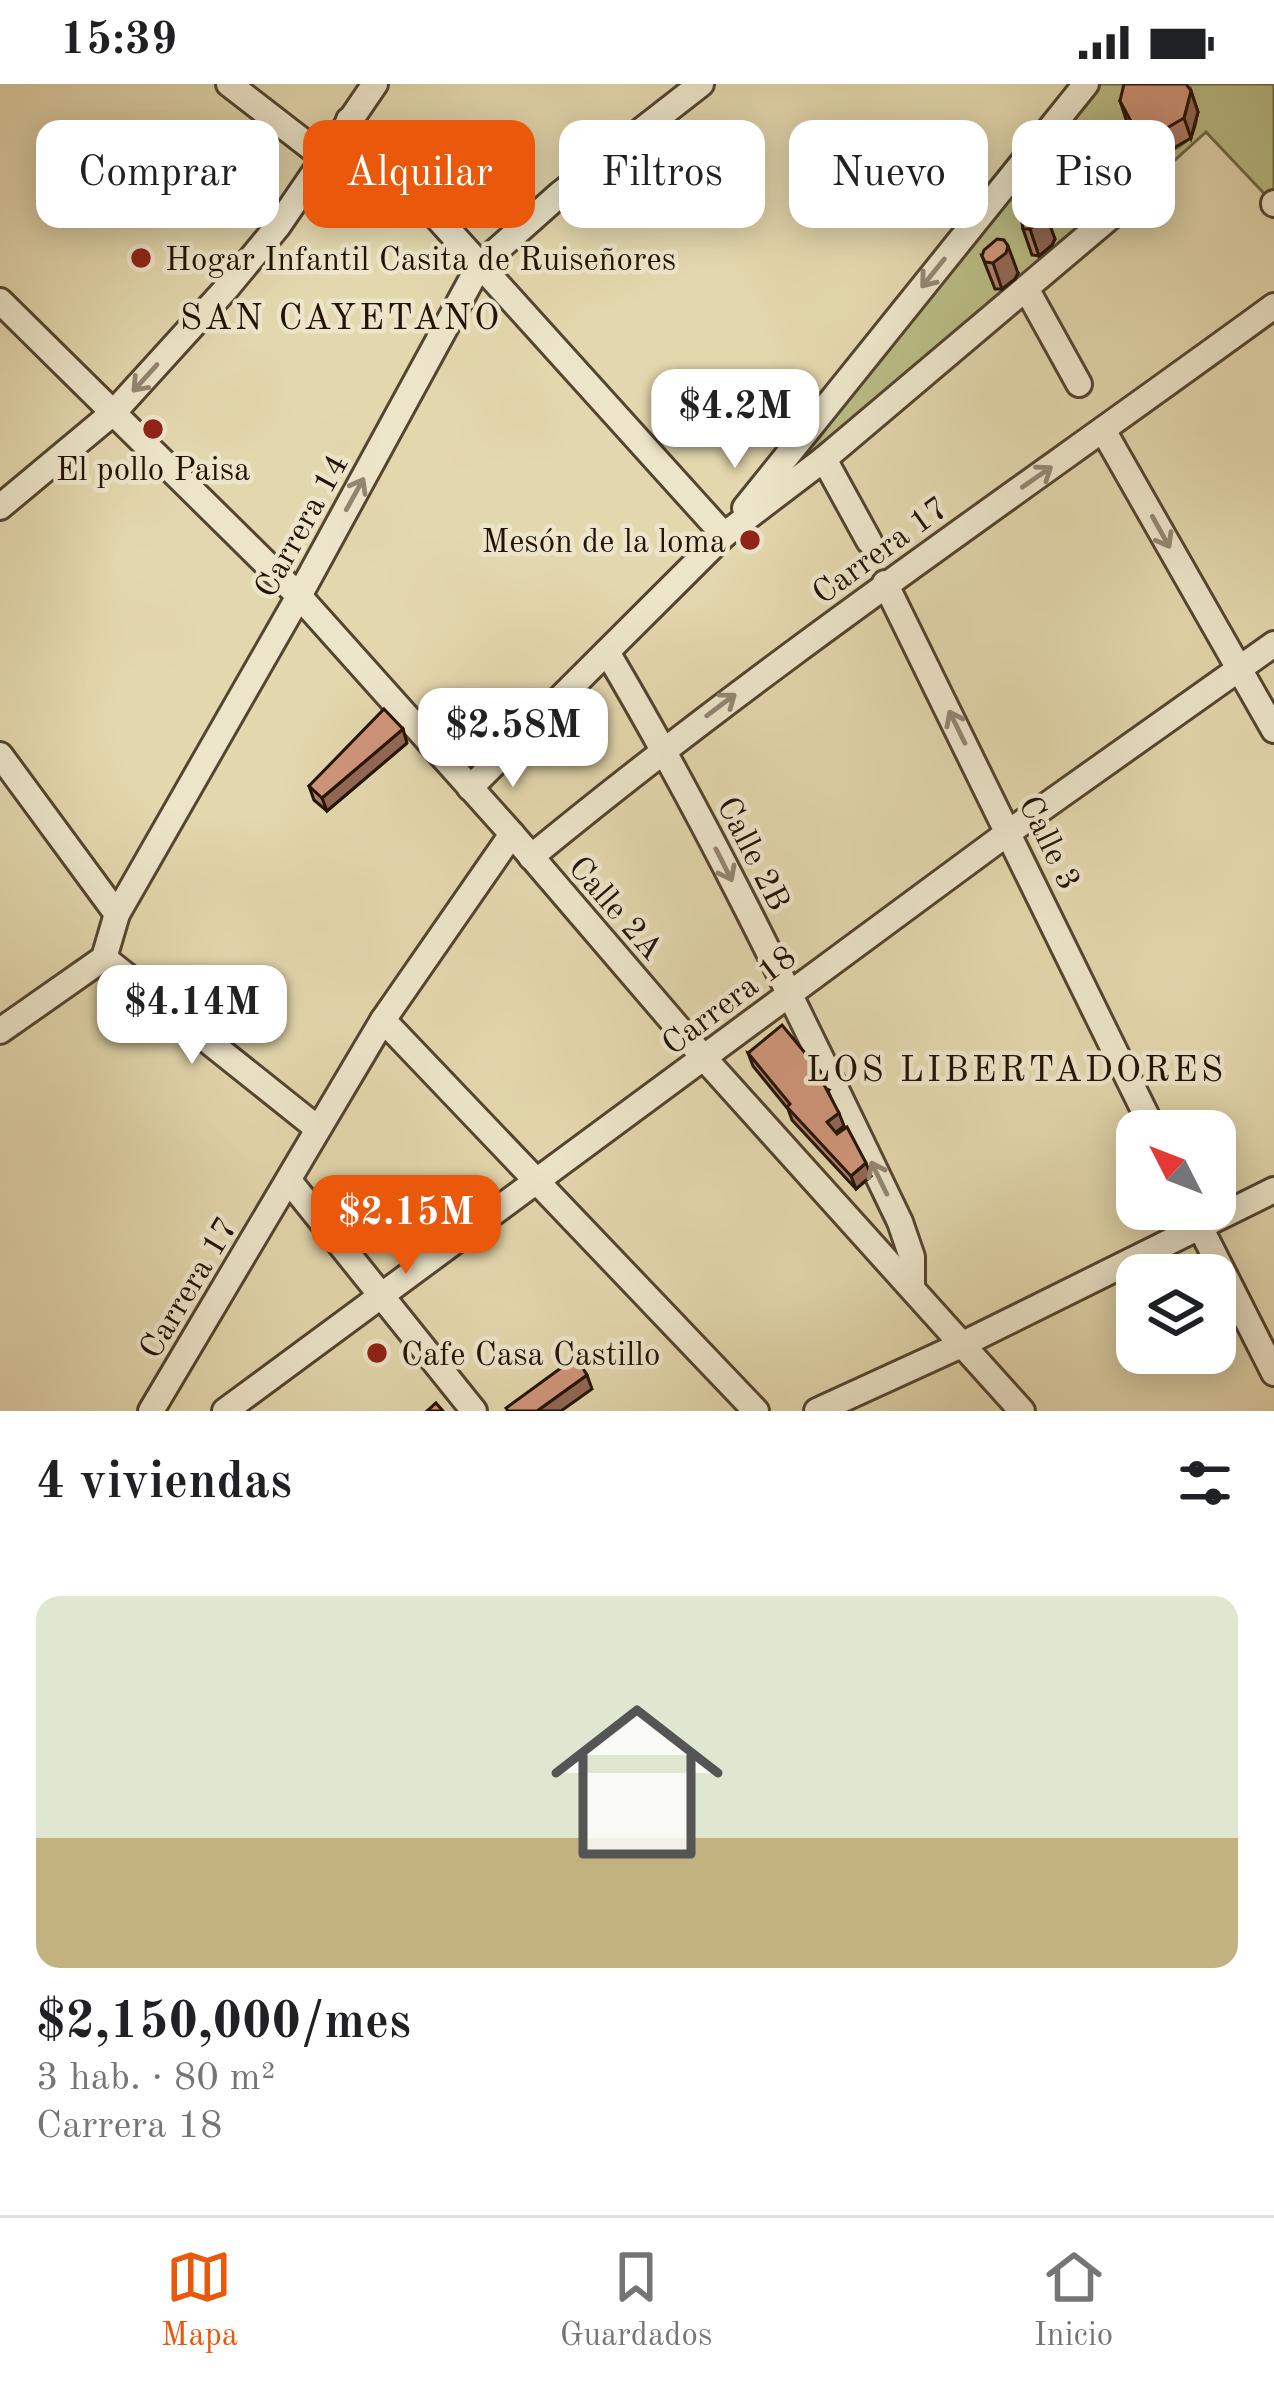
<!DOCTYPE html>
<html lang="es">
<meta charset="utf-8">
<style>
:root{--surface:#fff;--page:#f2f2f2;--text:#202124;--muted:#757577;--line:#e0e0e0;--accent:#ea580c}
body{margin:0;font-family:"Old Standard TT",serif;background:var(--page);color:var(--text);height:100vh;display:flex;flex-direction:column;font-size:45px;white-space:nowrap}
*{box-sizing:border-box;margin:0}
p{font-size:39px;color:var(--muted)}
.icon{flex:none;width:66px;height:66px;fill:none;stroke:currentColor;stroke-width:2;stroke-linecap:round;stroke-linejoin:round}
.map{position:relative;height:1327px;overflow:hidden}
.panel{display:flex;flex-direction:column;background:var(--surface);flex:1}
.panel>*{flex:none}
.hud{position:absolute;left:36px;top:36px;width:1203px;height:108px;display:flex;gap:24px}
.needle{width:78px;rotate:312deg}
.controls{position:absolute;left:1116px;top:1026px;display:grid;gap:24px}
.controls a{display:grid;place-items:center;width:120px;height:120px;border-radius:24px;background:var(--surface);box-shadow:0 6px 30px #0003;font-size:60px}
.price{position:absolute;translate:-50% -102px;padding:0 27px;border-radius:24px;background:#fff;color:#222;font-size:39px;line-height:78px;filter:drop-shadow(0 3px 6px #0008)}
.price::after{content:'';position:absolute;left:50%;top:72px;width:36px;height:27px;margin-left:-18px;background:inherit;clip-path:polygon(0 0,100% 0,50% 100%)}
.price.current{background:var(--accent);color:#fff}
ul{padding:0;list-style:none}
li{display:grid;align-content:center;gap:24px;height:636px;padding:0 36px}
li+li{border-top:3px solid var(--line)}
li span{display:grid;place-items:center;height:372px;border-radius:24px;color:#555}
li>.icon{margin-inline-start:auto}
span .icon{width:216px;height:216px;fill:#fffc;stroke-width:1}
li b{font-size:51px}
h2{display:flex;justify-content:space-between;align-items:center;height:144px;padding:0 36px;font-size:51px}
.pill{padding:0 42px;border-radius:24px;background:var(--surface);box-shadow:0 6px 30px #0003;font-size:42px;line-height:108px}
.pill.current{background:var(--accent);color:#fff}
.status{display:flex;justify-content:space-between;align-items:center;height:84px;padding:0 60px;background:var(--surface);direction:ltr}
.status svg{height:33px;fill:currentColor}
.menu{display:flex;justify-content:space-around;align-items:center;height:168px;border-top:3px solid var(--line);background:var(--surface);font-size:33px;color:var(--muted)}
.menu a{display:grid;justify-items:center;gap:6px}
.menu .current{color:var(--accent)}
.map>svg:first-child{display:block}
</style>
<div class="status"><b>15:39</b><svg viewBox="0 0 49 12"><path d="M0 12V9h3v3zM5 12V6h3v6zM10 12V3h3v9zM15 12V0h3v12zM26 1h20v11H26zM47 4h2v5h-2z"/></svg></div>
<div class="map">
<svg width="1274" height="1327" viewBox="0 0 1274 1327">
<rect width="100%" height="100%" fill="#e3d7ad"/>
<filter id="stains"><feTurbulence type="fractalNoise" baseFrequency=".00167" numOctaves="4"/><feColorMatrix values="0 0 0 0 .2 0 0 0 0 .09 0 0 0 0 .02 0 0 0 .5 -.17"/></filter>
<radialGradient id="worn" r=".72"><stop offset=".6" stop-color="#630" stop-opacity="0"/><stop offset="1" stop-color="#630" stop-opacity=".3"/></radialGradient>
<path fill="#babc85" stroke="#6f6846" stroke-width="3" d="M 1086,0 L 1149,0 C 1129,22 1116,34 1141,61 L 1167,68 C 1193,59 1202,40 1193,15 L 1176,0 L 1274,0 L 1274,120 L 1206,48 L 1136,111 L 824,375 L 794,360 Z"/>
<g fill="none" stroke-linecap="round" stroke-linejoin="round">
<g stroke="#544430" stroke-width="30">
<g id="street">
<path d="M 229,0 L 322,72"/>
<path d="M 349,36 L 724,451"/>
<path d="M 1274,119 L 1274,120"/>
<path d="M 1027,206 L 1079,300"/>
<path d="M 0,217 L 299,512 L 512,750 L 704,974 L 1022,1327"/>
<path d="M 1103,346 L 1274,646"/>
<path d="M 824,375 L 869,457"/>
<path d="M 0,423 L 114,328 L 225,206 L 278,142 L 375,0"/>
<path d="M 745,424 L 1086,0"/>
<path d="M 885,499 L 1154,1047"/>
<path d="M 607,568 C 716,752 807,945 900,1138 L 912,1173 L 912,1204"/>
<path d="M 0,671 L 117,830"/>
<path d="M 470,704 L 724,451 L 824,375 L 1136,111"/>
<path d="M 531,773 C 769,577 1025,404 1274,222"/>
<path d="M 104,874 L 317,1044"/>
<path d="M 383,936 L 756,1327"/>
<path d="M 0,947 L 104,874 L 117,830 L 299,512 L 479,182 L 560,110 L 701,0"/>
<path d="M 290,1098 L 474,1327"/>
<path d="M 1191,1125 L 1274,1289"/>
<path d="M 151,1327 L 383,936 L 512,750"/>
<path d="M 225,1327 L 1009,748 L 1274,560"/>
<path d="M 817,1327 L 959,1262 L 1274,1106"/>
</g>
</g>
<use href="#street" stroke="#ede5ca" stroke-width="24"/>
</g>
<g fill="#b3806a" stroke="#241306" stroke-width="3">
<path d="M 1191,7 L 1198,28 L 1191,54 L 1167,68 L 1141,61 L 1127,38 L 1120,17 Z"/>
<path d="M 1122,45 L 1132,71 L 1133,84 L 1120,95 L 1110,91 L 1101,65 Z"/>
<path d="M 1057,98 L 1093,115 L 1090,122 L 1078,132 L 1070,131 Z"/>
<path d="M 1041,122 L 1055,155 L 1052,161 L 1039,172 L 1032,171 L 1023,145 Z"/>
<path d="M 982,172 L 1018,189 L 1015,195 L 1002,205 L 995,205 Z"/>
<path d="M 739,314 L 787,323 L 792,336 L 777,355 L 744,327 Z"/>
<path d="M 407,659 L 327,727 L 314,716 L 309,702 Z"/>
<path d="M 748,969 L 829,1006 L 828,1007 L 844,1042 L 836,1048 L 871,1092 L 856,1105 L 792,1036 L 788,1025 L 753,982 Z"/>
</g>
<g fill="#926856" stroke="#241306" stroke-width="3">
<path d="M 1191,7 L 1198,28 L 1191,54 L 1184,34 Z"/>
<path d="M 1122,45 L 1132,71 L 1133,84 L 1120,95 L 1110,68 Z"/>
<path d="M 1083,89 L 1093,115 L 1090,122 L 1078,132 L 1068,106 Z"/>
<path d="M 1045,128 L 1055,155 L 1052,161 L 1039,172 L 1030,145 Z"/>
<path d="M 1008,162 L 1018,189 L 1015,195 L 1002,205 L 993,179 Z"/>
<path d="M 787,323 L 792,336 L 777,355 L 772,341 Z"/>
<path d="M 403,645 L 407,659 L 327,727 L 322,714 Z"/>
<path d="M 839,1029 L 844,1042 L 832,1051 L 827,1038 Z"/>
<path d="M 866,1079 L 871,1092 L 856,1105 L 851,1092 Z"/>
<path d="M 587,1291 L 592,1305 L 561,1327 L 537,1327 Z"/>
</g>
<g fill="#d0957b" stroke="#241306" stroke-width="3">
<path d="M 1124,0 L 1186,0 L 1191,7 L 1184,34 L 1160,48 L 1133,41 L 1120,17 Z"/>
<path d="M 1115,44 L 1122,45 L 1123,58 L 1110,68 L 1101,65 L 1102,54 Z"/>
<path d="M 1072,81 L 1079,82 L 1083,89 L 1081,95 L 1068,106 L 1061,105 L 1057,98 L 1059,92 Z"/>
<path d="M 1034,121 L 1041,122 L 1045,128 L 1043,135 L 1030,145 L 1023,145 L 1021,132 Z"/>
<path d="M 997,155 L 1004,156 L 1008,162 L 1006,169 L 993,179 L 985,178 L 982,172 L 984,166 Z"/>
<path d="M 754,295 L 787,323 L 772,341 L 739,314 Z"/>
<path d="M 384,625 L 403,645 L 322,714 L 309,702 Z"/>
<path d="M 782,941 L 824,992 L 821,995 L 839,1029 L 827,1038 L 837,1050 L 847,1043 L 866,1079 L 851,1092 L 787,1023 L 790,1020 L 748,969 Z"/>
<path d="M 576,1273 L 587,1291 L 537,1327 L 508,1327 L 506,1324 Z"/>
<path d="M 436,1319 L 443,1327 L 427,1327 Z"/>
</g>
<defs><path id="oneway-shaft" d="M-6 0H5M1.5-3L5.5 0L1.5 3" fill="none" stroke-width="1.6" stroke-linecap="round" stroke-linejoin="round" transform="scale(3)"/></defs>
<g stroke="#938672">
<use href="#oneway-shaft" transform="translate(933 189) rotate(129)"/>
<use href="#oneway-shaft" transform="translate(145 294) rotate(132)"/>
<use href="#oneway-shaft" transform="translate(1037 393) rotate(-35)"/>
<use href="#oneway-shaft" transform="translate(355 410) rotate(-61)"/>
<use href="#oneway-shaft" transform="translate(1161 448) rotate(61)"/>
<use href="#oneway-shaft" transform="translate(721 621) rotate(-37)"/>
<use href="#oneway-shaft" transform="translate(957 643) rotate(-116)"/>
<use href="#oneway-shaft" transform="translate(724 781) rotate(63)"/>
<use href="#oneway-shaft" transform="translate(879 1094) rotate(-116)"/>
</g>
<g fill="#8f2418" stroke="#ede5ca" stroke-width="4.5">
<circle cx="141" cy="174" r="12"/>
<circle cx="153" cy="345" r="12"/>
<circle cx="750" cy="456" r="12"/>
<circle cx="377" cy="1269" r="12"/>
</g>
<g text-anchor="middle" stroke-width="9" stroke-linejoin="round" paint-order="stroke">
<g font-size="33" fill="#241306" stroke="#ede5ca" text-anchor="start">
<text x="165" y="186">Hogar Infantil Casita de Ruiseñores</text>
<text x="153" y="396" text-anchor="middle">El pollo Paisa</text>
<text x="726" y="468" text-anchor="end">Mesón de la loma</text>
<text x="401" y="1281">Cafe Casa Castillo</text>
</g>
<g font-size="33" fill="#241306" stroke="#ede5ca">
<text transform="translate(300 441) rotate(-61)" y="12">Carrera 14</text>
<text transform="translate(879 465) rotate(-36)" y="12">Carrera 17</text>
<text transform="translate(1051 758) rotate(64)" y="12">Calle 3</text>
<text transform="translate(755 769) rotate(63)" y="12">Calle 2B</text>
<text transform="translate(617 823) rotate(49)" y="12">Calle 2A</text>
<text transform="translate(728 915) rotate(-37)" y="12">Carrera 18</text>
<text transform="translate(187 1203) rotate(-59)" y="12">Carrera 17</text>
</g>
<g font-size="36" letter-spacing="3" fill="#241306" stroke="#ede5ca">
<text x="341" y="245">SAN CAYETANO</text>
<text x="1016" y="997">LOS LIBERTADORES</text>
</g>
</g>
<rect width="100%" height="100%" filter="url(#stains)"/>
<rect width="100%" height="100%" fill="url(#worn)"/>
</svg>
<div class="controls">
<a><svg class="needle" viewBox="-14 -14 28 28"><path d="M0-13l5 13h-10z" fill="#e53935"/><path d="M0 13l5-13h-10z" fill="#757577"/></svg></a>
<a><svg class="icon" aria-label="layers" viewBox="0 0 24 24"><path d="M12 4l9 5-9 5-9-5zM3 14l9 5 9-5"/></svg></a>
</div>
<b class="price" style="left:735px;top:387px">$4.2M</b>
<b class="price" style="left:513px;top:706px">$2.58M</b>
<b class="price" style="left:192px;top:983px">$4.14M</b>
<b class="price current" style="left:406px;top:1193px">$2.15M</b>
<div class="hud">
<a class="pill">Comprar</a>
<a class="pill current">Alquilar</a>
<a class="pill">Filtros</a>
<a class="pill">Nuevo</a>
<a class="pill">Piso</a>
</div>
</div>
<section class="panel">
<h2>4 viviendas<svg class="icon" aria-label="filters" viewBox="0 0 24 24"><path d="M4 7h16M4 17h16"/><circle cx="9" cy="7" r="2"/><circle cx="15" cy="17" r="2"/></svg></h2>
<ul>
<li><span style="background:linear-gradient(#dfe7d0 65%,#c2b280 0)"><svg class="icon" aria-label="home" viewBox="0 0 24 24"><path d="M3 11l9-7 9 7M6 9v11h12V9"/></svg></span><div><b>$2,150,000/mes</b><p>3 hab. · 80 m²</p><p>Carrera 18</p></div></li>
</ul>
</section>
<nav class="menu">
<a class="current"><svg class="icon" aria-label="map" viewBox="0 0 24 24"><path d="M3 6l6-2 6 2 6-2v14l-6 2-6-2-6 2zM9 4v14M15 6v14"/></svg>Mapa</a>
<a><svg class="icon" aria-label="saved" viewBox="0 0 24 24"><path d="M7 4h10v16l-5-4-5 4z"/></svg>Guardados</a>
<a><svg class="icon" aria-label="home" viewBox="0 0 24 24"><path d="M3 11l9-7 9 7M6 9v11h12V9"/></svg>Inicio</a>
</nav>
